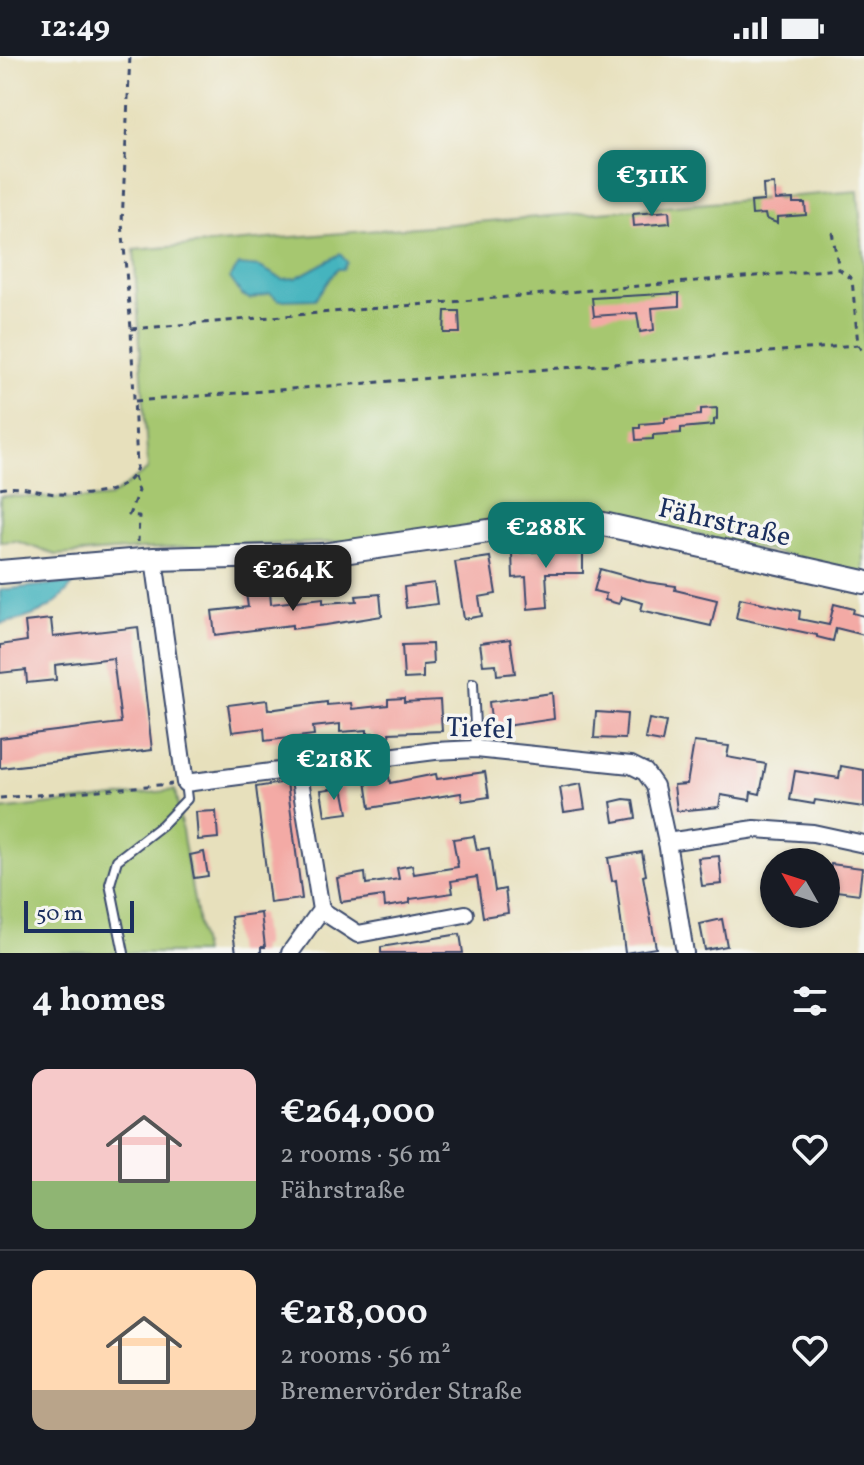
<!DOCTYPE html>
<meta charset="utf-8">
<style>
:root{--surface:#171b24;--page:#20242c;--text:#f1f3f6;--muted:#9ea1a6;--line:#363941;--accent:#0f766e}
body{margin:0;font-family:Vollkorn,serif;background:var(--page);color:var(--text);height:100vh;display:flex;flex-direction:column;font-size:30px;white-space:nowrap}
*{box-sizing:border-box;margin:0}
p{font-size:26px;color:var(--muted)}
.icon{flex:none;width:44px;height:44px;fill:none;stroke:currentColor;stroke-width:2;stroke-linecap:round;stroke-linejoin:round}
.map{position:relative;height:897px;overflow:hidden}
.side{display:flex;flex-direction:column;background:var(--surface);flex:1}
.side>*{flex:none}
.needle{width:52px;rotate:309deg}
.fabs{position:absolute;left:760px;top:792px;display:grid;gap:16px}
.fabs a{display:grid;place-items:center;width:80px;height:80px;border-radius:50%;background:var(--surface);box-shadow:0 2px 6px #0004;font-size:40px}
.scale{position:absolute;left:24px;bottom:20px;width:110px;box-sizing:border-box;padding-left:8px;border:4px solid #1b2f5e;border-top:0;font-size:22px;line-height:28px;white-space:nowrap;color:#1b2f5e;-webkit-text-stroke:6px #f6f6f2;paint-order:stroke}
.price{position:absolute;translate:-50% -68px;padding:0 18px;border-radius:16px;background:var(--accent);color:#fff;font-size:26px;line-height:52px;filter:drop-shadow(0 2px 4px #0008)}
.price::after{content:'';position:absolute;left:50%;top:48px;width:24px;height:18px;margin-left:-12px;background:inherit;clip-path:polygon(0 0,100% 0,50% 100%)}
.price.active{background:#222;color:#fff}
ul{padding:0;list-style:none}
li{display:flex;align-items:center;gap:24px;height:200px;padding:0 32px}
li+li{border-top:2px solid var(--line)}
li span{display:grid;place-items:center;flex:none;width:224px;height:160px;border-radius:16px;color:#555}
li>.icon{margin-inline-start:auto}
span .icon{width:96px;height:96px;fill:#fffc;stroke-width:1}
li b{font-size:34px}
h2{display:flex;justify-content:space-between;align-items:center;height:96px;padding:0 32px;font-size:34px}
.status{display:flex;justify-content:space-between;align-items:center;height:56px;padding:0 40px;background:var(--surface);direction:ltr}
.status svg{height:22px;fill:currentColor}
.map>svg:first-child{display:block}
</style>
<div class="status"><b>12:49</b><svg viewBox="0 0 49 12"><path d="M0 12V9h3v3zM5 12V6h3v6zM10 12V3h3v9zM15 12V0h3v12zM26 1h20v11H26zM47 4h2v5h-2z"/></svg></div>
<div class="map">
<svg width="864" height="897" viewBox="0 0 864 897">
<rect width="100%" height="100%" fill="#f6f6f2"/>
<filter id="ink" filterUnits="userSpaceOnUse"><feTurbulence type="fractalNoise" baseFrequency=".0125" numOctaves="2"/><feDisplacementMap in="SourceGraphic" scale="16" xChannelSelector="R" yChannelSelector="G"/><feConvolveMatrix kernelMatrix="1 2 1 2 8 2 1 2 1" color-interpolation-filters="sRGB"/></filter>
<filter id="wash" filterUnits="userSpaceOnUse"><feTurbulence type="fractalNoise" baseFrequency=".006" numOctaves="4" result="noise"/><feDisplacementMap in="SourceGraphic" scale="32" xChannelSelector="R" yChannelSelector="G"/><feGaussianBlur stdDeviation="1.8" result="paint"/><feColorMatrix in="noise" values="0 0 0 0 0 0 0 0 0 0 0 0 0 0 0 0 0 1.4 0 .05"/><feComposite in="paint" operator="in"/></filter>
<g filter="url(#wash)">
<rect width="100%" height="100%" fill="#e7e0bc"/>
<g fill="#a6c76f" stroke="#607b66" stroke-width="2">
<path d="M 858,135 L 864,211 L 864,517 L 630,463 L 367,485 L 141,493 L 56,499 L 16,485 L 0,486 L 0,440 L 88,443 L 110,441 L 148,413 L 134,194 Z"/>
<path d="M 175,734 L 203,897 L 0,897 L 0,754 Z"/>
</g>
<g fill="#45b4be" stroke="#30728e" stroke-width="2">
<path d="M 340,198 L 347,206 L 343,213 L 337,213 L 315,243 L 279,244 L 270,237 L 250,243 L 242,239 L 230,222 L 239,209 L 260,211 L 282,223 L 296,222 Z"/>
<path d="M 75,526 C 54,554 34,562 0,568 L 0,534 Z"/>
</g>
<g id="blocks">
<g fill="#f3aaa5">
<path d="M 774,128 L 775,144 L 793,143 L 793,147 L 805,147 L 806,159 L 777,161 L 777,167 L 766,163 L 765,158 L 752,159 L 751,146 L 764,145 L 763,129 Z"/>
<path d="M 669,155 L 670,167 L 634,170 L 633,158 Z"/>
<path d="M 679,237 L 679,250 L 652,252 L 654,274 L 640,276 L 637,257 L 594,260 L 592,242 Z"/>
<path d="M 445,255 L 459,255 L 460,277 L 444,277 Z"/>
<path d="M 717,352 L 717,363 L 714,364 L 714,369 L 681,372 L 681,377 L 653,379 L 653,383 L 636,384 L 635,372 L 640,372 L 640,368 L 665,366 L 665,362 L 701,359 L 701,353 Z"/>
<path d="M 556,488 L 583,488 L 583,517 L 546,517 L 548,551 L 528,553 L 526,521 L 513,522 L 512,497 L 556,495 Z"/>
<path d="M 490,501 L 496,538 L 479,541 L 482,560 L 464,563 L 455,506 Z"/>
<path d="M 600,513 L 647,526 L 676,530 L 675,534 L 717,544 L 711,570 L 641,554 L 643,547 L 621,541 L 619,548 L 605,544 L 606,538 L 594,535 Z"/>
<path d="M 434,527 L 437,548 L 406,552 L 404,531 Z"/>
<path d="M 270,535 L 271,548 L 323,542 L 323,547 L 357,545 L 356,540 L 380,538 L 382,560 L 326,569 L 292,573 L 292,569 L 215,579 L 212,555 L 248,551 L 246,537 Z"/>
<path d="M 740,542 L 800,555 L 799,563 L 829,569 L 834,548 L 854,553 L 853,557 L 864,560 L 864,579 L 836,572 L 833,585 L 817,581 L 817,579 L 736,562 Z"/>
<path d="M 51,563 L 53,581 L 138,571 L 152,694 L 0,712 L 0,682 L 121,667 L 113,602 L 55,609 L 56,624 L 27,627 L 26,614 L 0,617 L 0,589 L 27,585 L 25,566 Z"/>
<path d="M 510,583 L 515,617 L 497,619 L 496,608 L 483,609 L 480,587 Z"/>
<path d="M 432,588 L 433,608 L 423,609 L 423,622 L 404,623 L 402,589 Z"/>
<path d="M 552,637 L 554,663 L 492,672 L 489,646 Z"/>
<path d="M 404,642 L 404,646 L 440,644 L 442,675 L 389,677 L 390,686 L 374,688 L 373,677 L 367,677 L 367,674 L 340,676 L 340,668 L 313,671 L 314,679 L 265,685 L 264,672 L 232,676 L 228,649 L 267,644 L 268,654 L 327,646 L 327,649 L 351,647 L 352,653 L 388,649 L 388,643 Z"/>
<path d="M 596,656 L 627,658 L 625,683 L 594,682 Z"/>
<path d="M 649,663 L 666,666 L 662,686 L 645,683 Z"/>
<path d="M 694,686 L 729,690 L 727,701 L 766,708 L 760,738 L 751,736 L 750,744 L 721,739 L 719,751 L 677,755 L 674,729 L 687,728 Z"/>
<path d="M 841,710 L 864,714 L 864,751 L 815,744 L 814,748 L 790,744 L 795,715 L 839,722 Z"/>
<path d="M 485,716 L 489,741 L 462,745 L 461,737 L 370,752 L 366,725 L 389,721 L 390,727 L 436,718 L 437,723 Z"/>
<path d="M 287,726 L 302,843 L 270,847 L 256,731 Z"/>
<path d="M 581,728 L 585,753 L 564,756 L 560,732 Z"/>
<path d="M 343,731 L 348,757 L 325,760 L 321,734 Z"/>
<path d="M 624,743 L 633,744 L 636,762 L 614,766 L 611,746 Z"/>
<path d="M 216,755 L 218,782 L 198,784 L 196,756 Z"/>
<path d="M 474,780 L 477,794 L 489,792 L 495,835 L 505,833 L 508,857 L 483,861 L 477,821 L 451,825 L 453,837 L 410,843 L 410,847 L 385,851 L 384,840 L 341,846 L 337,822 L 365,817 L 366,828 L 399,823 L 397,812 L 412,809 L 414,818 L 458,811 L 453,783 Z"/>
<path d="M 204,796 L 208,820 L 194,822 L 190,799 Z"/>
<path d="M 642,796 L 646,819 L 643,820 L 656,892 L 625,897 L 616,824 L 612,825 L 608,802 Z"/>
<path d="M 719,800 L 722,828 L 702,830 L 698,802 Z"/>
<path d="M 831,808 L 862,812 L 859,838 L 828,834 Z"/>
<path d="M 261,857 L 265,891 L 261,891 L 261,897 L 236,897 L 231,861 Z"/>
<path d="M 722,863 L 727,890 L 705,894 L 700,868 Z"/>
<path d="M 460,878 L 463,897 L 381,897 L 381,891 Z"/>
</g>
</g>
</g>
<g filter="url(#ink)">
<use href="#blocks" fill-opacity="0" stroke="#3a4a6c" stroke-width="2"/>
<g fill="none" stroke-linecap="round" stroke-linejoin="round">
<g stroke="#3a4a6c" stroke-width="12">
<g id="lane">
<path d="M 473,627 L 476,693"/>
<path d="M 124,897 L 110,828 L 117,804 L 162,769 L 187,743 L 185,727"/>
</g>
</g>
<g stroke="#3a4a6c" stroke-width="20">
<g id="street">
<path d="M 154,503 L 185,727 L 435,695 L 476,693 L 631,709 L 645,716 L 655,730 L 667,786 L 685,897"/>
<path d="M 667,786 L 755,773 L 813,777 L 864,788"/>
<path d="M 321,854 L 358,878 L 465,858"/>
<path d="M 290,897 L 321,854 L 298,711"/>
</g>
</g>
<g stroke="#3a4a6c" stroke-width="26">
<path id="secondary" d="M 0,516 L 154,503 L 322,499 L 538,468 L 585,464 L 864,526"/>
</g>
<g stroke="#3a4a6c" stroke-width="3" stroke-dasharray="6 6" stroke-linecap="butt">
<path d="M 832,176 L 839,213 L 852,223 L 858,289 L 864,298"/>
<path d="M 131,273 L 839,213"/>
<path d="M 135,345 L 858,289"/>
<path d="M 134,420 L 138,435 L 129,459 L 139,460 L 138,486"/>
<path d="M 0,433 C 19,428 38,437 58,438 C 83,439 128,441 137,411 L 131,273 L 122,167 L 130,0"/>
<path d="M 0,742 L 172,728"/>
</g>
<use href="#lane" stroke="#fff" stroke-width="8"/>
<use href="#street" stroke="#fff" stroke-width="16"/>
<use href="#secondary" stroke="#fff" stroke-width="22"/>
</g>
</g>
<g text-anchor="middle" stroke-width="7" stroke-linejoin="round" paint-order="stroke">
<g font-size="28" fill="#1b2f5e" stroke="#f6f6f2">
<text transform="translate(725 465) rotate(13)" y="10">Fährstraße</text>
<text transform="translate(480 671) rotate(2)" y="10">Tiefel</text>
</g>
</g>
</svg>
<div class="fabs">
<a><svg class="needle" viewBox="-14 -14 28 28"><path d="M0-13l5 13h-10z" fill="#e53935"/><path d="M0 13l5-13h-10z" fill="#9ea1a6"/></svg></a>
</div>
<div class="scale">50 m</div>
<b class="price" style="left:652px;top:162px">€311K</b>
<b class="price" style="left:546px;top:514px">€288K</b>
<b class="price active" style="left:293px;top:557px">€264K</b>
<b class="price" style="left:334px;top:746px">€218K</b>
</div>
<section class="side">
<h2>4 homes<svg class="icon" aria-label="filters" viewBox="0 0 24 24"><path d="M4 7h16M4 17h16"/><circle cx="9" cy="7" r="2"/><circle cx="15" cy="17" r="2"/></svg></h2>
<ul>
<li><span style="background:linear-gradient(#f6c9c9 70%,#8fb573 0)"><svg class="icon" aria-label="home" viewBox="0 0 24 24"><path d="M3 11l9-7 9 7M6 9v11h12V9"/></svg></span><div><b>€264,000</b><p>2 rooms · 56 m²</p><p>Fährstraße</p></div><svg class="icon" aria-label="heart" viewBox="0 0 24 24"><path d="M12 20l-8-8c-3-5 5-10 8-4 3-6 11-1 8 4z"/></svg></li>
<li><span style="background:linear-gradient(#ffd9b3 75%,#b9a48a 0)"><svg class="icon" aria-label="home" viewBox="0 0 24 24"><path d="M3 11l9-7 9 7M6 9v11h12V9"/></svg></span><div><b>€218,000</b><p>2 rooms · 56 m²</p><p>Bremervörder Straße</p></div><svg class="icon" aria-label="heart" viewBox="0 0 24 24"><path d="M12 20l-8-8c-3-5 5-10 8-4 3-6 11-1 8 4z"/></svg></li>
</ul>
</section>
